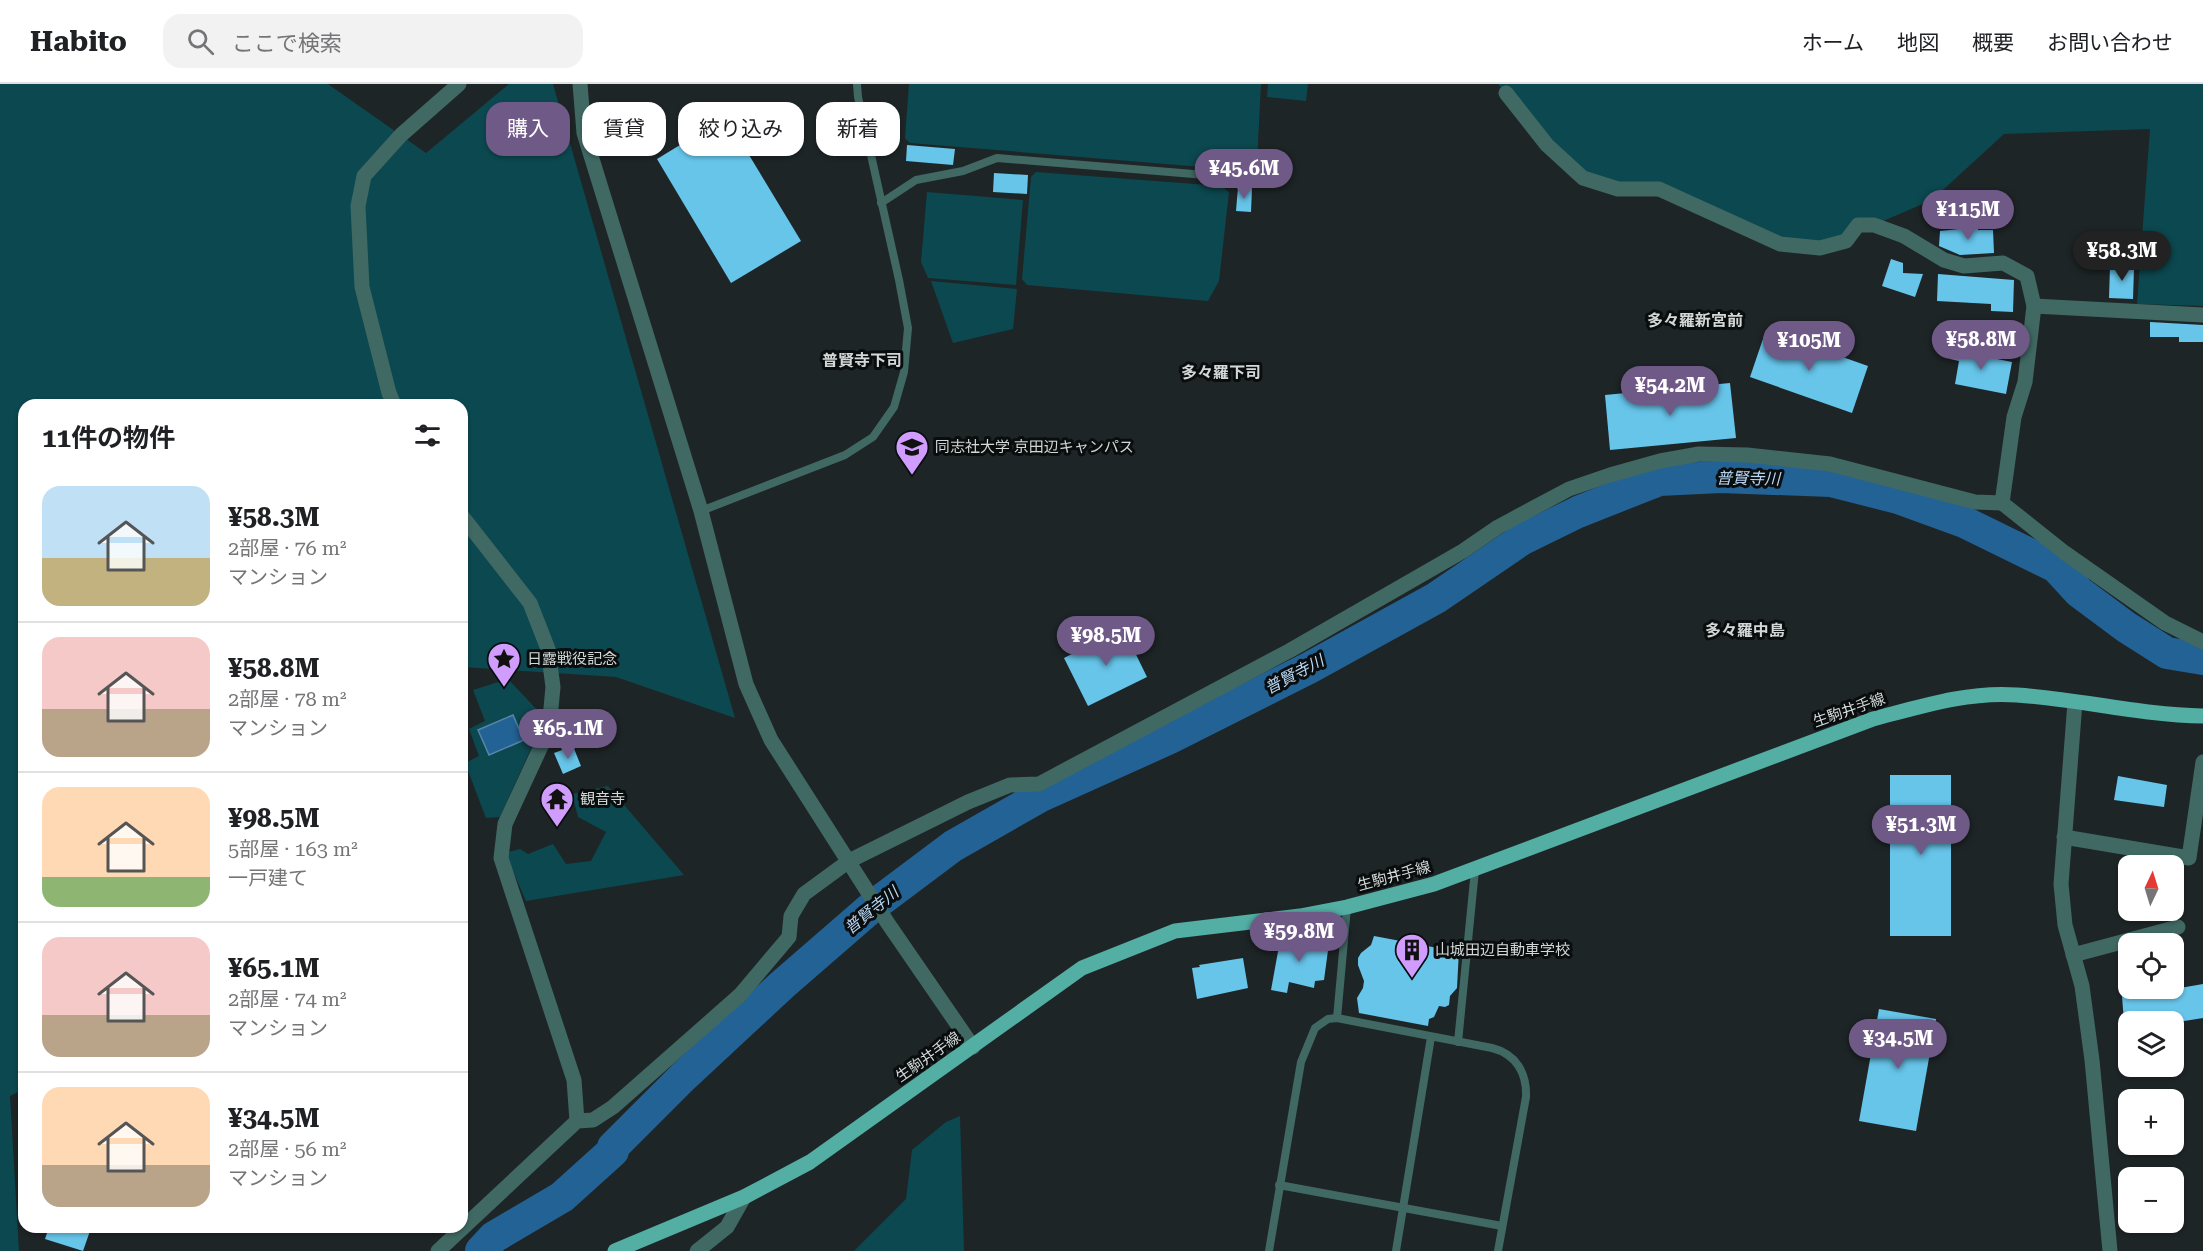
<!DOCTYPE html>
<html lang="ja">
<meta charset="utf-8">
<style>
:root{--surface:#fff;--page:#f2f2f2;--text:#202124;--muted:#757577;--line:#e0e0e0;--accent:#6f5987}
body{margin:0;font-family:"Roboto Serif","Noto Sans JP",serif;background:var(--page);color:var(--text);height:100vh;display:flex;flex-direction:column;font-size:22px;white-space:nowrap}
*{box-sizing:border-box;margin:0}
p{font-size:20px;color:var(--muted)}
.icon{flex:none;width:33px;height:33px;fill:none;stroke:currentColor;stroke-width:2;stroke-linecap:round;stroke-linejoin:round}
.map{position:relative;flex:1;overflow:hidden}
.drawer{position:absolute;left:18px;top:315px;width:450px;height:834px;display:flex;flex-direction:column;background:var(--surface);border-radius:18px;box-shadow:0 2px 4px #0004}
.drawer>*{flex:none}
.top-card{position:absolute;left:486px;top:18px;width:570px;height:54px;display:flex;gap:12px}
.needle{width:39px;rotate:4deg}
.buttons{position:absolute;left:2118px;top:771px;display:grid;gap:12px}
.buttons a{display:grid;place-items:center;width:66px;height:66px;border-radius:12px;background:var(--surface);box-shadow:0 2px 4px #0004;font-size:30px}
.price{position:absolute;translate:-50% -51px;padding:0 14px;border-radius:21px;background:var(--accent);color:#fff;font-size:20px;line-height:39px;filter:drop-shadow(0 2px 3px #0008)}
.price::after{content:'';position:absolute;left:50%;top:36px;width:18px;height:14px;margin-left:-9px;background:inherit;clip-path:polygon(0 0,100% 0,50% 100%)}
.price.active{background:#222;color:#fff}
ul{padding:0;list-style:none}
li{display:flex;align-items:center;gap:18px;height:150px;padding:0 24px}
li+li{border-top:2px solid var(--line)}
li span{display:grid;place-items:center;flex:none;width:168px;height:120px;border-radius:18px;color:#555}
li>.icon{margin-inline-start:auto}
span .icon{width:72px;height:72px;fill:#fffc;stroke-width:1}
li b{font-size:26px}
h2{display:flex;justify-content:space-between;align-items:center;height:72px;padding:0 24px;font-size:26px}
.chip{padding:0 21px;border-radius:18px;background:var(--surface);box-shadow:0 2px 4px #0004;font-size:21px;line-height:54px}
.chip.active{background:var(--accent);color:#fff}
header{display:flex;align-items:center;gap:36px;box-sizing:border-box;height:84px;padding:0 30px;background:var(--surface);border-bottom:2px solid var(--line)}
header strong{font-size:28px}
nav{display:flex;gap:33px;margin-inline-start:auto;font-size:21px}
.search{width:420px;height:54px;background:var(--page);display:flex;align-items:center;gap:15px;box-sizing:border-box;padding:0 21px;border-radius:18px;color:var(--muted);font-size:22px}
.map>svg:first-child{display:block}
</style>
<header>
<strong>Habito</strong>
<div class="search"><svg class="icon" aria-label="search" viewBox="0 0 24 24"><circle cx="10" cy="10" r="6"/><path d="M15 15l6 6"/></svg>ここで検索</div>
<nav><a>ホーム</a><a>地図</a><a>概要</a><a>お問い合わせ</a></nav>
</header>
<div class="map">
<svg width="2203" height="1167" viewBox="0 0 2203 1167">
<rect width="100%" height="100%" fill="#1e2526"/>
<g fill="#0c484f">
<path d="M 0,0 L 328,0 L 426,69 L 509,0 L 553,0 L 735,634 L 616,593 L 462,583 L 462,321 L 24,321 L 24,1005 L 10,1012 L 19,1167 L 0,1167 Z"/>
<path d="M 909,0 L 1261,0 L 1257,79 L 1251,87 L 910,59 L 905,54 Z"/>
<path d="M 1268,0 L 1308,0 L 1306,17 L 1267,13 Z"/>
<path d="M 1498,0 L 2203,0 L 2203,222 L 2137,220 L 2150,45 L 2004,50 L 1932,116 L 1874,141 L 1846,157 L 1780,160 L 1659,105 L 1583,94 Z"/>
<path d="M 1036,88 L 1221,102 L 1229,108 L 1219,197 L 1208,217 L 1027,201 L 1022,195 L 1031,93 Z"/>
<path d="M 927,108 L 1023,116 L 1016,201 L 928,194 L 921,178 Z"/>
<path d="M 931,197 L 1017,205 L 1013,245 L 953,259 Z"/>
<path d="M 508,595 L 542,631 L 542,640 L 500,733 L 486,734 L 465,679 L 479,672 L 469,645 L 485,637 L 473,606 Z"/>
<path d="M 608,702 L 684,791 L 526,817 L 505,769 L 520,765 L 528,770 L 553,760 L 566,780 L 591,777 L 606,748 L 578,733 L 572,710 Z"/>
<path d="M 960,1032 L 964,1167 L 854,1167 L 906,1115 L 912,1066 L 946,1038 Z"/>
</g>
<path fill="#236295" stroke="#5885a9" stroke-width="1.5" d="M 513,631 L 524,656 L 489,671 L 478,646 Z"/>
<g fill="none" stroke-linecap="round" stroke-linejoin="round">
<path stroke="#236295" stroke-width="32" d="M 481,1167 L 494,1153 L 562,1113 L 613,1067 L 613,1063 L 683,993 L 782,901 L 873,822 L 953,762 L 1039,713 L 1170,654 L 1309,584 L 1436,514 L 1521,456 L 1578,428 L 1659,396 L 1721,393 L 1831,397 L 1898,414 L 1964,438 L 2056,483 L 2079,508 L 2126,543 L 2167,569 L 2203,575"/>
</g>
<g fill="#67c5ea">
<path d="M 726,33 L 801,157 L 731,199 L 657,75 Z"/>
<path d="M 907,61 L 955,65 L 953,81 L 906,77 Z"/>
<path d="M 994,89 L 1028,91 L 1027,110 L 993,108 Z"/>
<path d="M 1238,103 L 1252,104 L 1251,128 L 1236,127 Z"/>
<path d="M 1978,143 L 1978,146 L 1993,146 L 1994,169 L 1960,171 L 1939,162 L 1940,147 Z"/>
<path d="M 2105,158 L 2106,178 L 2078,179 L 2077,159 Z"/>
<path d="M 1891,175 L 1903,179 L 1903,189 L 1923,190 L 1915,213 L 1882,202 Z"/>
<path d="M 2110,182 L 2134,183 L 2133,215 L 2109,214 Z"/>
<path d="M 1938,190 L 2014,196 L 2013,228 L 1991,227 L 1991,220 L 1937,217 Z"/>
<path d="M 2150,238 L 2203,241 L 2203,258 L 2179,258 L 2179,253 L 2150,253 Z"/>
<path d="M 1766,246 L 1868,282 L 1852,329 L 1750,293 Z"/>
<path d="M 1953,259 L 1968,261 L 1967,269 L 2012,278 L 2006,310 L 1955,300 L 1959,277 L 1950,275 Z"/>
<path d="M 1730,299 L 1736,354 L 1610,366 L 1605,311 Z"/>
<path d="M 1123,544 L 1147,593 L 1088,622 L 1064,574 Z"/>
<path d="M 573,662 L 581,682 L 563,690 L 554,669 Z"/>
<rect x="1890" y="691" width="61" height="161"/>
<path d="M 2118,692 L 2167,701 L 2164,723 L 2114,716 Z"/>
<path d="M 1281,851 L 1329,859 L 1324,896 L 1315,897 L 1314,904 L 1289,898 L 1287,909 L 1271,906 Z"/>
<path d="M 1374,852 L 1443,865 L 1450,861 L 1459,866 L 1457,904 L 1450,912 L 1449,921 L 1445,923 L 1439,922 L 1434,933 L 1429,935 L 1428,942 L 1359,929 L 1357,914 L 1363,904 L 1364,897 L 1358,881 L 1358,874 L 1361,869 L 1371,861 Z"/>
<path d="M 1243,874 L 1248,904 L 1197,915 L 1192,884 L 1200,883 L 1199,881 Z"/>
<path d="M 2203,900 L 2203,934 L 2178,938 L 2124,938 L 2122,912 L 2157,908 L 2156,904 L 2180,904 Z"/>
<path d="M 1879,925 L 1936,935 L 1916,1047 L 1859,1037 Z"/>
<path d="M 49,1143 L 78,1143 L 90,1147 L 83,1167 L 45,1155 Z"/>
</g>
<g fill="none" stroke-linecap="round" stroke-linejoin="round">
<g stroke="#406964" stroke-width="8">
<path d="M 881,119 L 916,96 L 963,87 L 997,74 L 1255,95"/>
<path d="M 701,427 L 845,371 L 873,353 L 894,323 L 904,288 L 908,244 L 899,196 L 858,13 L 857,0"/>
<path d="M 1337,934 L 1347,823"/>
<path d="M 1458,958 L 1475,786"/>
<path d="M 1279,1101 L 1502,1142"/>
<path d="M 1269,1167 L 1301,978 L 1315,944 L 1328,935 L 1337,934 L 1492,964 C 1516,970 1527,989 1526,1013 L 1498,1167"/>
<path d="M 1396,1167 L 1431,953"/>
</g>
<g stroke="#406964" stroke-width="15">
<path d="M 2034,222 L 2203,231"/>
<path d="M 394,321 L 389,309 L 362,203 L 358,122 L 364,92 L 401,51 L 459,0"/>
<path d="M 2002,419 L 2065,469 L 2165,539 L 2203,558"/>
<path d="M 462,432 L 530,519 L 548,565 L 553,603 L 549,645 L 505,740 L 501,774 L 574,996 L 577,1037"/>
<path d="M 2064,753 L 2189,774 L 2203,678"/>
<path d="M 2073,871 L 2178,843"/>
<path d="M 438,1167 L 577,1037 L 593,1036 L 613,1023 L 740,911 L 789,853 L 791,832 L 804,810 L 849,777 L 968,718 L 1010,701 L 1039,700 L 1289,567 L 1463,467 L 1498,443 L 1569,405 L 1610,391 L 1660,377 L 1699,370 L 1747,371 L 1830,380 L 1975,418 L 2002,419 L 2014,333 L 2025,298 L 2034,222 L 2027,192 L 2003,179 L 1964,182 L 1944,176 L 1904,152 L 1874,141 L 1858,141 L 1846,157 L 1820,164 L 1780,160 L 1659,105 L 1618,105 L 1583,94 L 1547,61 L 1506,9"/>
<path d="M 697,1167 L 727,1143 L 744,1113"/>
</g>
<g stroke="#406964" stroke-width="15">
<path d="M 580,0 L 584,49 L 701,427 L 746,600 L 771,656 L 887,838 L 973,963"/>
<path d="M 2075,618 L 2061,800 L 2065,841 L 2082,902 L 2092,976 L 2110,1167"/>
</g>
<path stroke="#53aea4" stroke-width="15" d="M 615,1167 L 744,1113 L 810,1078 L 1082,884 L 1175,847 L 1300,832 L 1347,823 L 1434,800 L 1873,635 C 1919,623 1968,607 2017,611 C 2079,615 2140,631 2203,632"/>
</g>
<defs>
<g id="university-pin" transform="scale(1.725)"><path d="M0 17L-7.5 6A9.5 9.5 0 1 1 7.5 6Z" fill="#d09dff" stroke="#0a0d0e"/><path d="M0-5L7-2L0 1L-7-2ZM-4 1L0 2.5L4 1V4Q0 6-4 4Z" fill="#111"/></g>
<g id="sight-pin" transform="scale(1.725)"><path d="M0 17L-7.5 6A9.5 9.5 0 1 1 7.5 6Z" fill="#d09dff" stroke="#0a0d0e"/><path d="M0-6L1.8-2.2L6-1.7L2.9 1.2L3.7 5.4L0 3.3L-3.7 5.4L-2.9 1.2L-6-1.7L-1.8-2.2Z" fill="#111"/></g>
<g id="temple-pin" transform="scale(1.725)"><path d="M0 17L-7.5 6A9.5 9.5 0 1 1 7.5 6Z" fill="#d09dff" stroke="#0a0d0e"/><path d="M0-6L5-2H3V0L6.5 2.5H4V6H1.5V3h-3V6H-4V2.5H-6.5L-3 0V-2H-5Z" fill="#111"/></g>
<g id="building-pin" transform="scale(1.725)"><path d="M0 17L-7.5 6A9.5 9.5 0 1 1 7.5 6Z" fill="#d09dff" stroke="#0a0d0e"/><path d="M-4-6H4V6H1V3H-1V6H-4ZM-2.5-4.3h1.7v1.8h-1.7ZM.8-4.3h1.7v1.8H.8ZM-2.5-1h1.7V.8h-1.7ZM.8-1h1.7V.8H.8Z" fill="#111"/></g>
</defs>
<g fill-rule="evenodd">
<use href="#university-pin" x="912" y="363"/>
<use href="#sight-pin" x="504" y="575"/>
<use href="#temple-pin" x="557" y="715"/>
<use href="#building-pin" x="1412" y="866"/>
</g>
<g text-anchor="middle" stroke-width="6" stroke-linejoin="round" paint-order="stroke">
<g font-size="15" fill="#d2d7d7" stroke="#0a0d0e" text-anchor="start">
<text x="935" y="368">同志社大学 京田辺キャンパス</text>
<text x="527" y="580">日露戦役記念</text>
<text x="580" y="720">観音寺</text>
<text x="1435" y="871">山城田辺自動車学校</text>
</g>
<g font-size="15" fill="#d2d7d7" stroke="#0a0d0e">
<text transform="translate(1849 626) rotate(-19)" y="5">生駒井手線</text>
<text transform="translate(1394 792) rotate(-15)" y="5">生駒井手線</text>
<text transform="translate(928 973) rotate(-35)" y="5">生駒井手線</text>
</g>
<g font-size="16" font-weight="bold" fill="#d2d7d7" stroke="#0a0d0e">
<text x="1695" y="242">多々羅新宮前</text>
<text x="862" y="282">普賢寺下司</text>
<text x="1221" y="294">多々羅下司</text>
<text x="1745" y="552">多々羅中島</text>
</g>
<g font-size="16" font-style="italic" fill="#b9d8f6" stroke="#0a0d0e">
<text transform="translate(1748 394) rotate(1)" y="6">普賢寺川</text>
<text transform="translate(1294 590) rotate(-28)" y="6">普賢寺川</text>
<text transform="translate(871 826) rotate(-39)" y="6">普賢寺川</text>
</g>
</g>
</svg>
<div class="buttons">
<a><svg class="needle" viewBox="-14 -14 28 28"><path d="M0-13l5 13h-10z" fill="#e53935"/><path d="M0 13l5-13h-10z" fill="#757577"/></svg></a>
<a><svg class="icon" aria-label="locate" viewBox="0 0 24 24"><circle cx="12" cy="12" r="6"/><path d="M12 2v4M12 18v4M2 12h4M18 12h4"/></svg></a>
<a><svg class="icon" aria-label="layers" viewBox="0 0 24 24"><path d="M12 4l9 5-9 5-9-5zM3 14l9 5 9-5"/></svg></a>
<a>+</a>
<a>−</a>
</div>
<b class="price" style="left:1244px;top:116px">¥45.6M</b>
<b class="price" style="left:1968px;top:157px">¥115M</b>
<b class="price active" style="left:2122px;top:198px">¥58.3M</b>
<b class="price" style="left:1981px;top:287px">¥58.8M</b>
<b class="price" style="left:1809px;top:288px">¥105M</b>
<b class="price" style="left:1670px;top:333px">¥54.2M</b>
<b class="price" style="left:1106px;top:583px">¥98.5M</b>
<b class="price" style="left:568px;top:676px">¥65.1M</b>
<b class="price" style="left:1921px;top:772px">¥51.3M</b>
<b class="price" style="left:1299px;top:879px">¥59.8M</b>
<b class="price" style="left:1898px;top:986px">¥34.5M</b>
<div class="top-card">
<a class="chip active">購入</a>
<a class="chip">賃貸</a>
<a class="chip">絞り込み</a>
<a class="chip">新着</a>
</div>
<section class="drawer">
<h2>11件の物件<svg class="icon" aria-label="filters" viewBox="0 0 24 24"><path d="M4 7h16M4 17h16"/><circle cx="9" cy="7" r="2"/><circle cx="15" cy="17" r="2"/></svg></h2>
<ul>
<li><span style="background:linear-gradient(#bfe0f5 60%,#c2b280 0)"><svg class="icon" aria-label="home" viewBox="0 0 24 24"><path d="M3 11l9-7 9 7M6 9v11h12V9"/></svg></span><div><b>¥58.3M</b><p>2部屋 · 76 m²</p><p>マンション</p></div></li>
<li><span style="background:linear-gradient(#f6c9c9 60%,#b9a48a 0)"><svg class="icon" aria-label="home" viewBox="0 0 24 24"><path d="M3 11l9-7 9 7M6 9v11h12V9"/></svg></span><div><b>¥58.8M</b><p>2部屋 · 78 m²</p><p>マンション</p></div></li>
<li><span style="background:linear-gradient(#ffd9b3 75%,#8fb573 0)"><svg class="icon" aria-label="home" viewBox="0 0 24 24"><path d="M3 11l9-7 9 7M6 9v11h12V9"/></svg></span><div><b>¥98.5M</b><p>5部屋 · 163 m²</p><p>一戸建て</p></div></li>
<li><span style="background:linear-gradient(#f6c9c9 65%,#b9a48a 0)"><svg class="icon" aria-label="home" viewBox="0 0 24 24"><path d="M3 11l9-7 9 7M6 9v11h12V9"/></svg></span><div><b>¥65.1M</b><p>2部屋 · 74 m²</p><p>マンション</p></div></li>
<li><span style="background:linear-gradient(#ffd9b3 65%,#b9a48a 0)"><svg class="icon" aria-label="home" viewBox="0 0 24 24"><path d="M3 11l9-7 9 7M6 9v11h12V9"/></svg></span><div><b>¥34.5M</b><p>2部屋 · 56 m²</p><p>マンション</p></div></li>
</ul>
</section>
</div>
